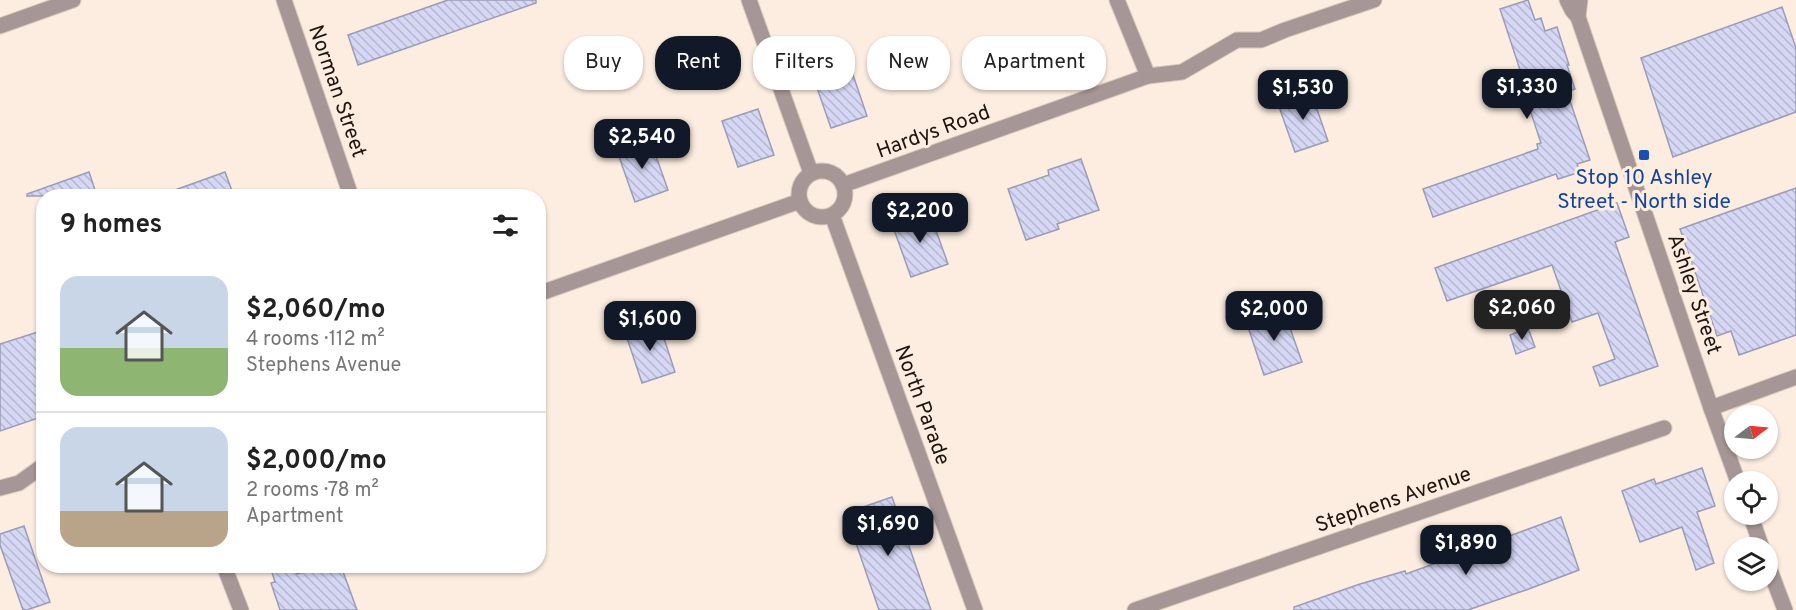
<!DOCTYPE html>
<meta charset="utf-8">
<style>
:root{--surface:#fff;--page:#f6f6f6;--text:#222;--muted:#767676;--line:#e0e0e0;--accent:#111827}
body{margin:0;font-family:Overpass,sans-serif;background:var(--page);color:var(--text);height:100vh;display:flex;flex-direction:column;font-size:22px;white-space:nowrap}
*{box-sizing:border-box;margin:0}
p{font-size:20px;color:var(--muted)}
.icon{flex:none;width:33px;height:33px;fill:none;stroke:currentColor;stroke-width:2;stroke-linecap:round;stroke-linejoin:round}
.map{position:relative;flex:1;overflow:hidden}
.details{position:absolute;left:36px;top:189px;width:510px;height:384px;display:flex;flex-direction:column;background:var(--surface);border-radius:24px;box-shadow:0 2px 4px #0004}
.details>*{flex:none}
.hud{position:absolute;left:564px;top:36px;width:570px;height:54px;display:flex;gap:12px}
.needle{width:39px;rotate:74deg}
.buttons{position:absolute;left:1724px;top:405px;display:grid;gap:12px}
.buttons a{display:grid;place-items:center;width:54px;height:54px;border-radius:50%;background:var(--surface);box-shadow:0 2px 4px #0004;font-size:30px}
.price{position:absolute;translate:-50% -51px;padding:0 14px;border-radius:12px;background:var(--accent);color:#fff;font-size:20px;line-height:39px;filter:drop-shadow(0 2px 3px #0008)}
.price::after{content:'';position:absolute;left:50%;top:36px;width:18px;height:14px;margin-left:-9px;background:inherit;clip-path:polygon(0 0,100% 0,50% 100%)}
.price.on{background:#222;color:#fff}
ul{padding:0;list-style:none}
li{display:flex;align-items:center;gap:18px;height:150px;padding:0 24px}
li+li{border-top:2px solid var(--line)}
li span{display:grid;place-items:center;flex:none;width:168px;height:120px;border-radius:18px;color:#555}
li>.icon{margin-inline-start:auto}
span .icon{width:72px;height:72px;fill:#fffc;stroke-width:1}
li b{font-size:26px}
h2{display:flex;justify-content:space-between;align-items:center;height:72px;padding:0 24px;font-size:26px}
.chip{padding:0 21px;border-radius:24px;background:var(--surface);box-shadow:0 2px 4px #0004;font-size:21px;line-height:54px}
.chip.on{background:var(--accent);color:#fff}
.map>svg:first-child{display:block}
</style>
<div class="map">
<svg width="1796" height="610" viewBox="0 0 1796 610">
<defs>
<pattern id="building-back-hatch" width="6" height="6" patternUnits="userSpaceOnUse" patternTransform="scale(1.5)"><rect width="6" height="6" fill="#d5d7f4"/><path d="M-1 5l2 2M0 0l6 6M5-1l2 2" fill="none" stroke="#b6b8d0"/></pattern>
</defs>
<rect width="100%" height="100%" fill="#fcede0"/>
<g fill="url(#building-back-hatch)" stroke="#9a9cb7" stroke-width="1.5">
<path d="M 448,0 L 536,0 L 536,3 L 358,65 L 348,35 Z"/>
<path d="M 1528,0 L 1535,20 L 1541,18 L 1545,31 L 1557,27 L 1569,65 L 1567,65 L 1575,89 L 1567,92 L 1590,160 L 1577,164 L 1580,172 L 1558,179 L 1556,174 L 1433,217 L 1423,189 L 1538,149 L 1537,144 L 1541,143 L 1521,83 L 1524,82 L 1500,9 Z"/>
<path d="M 1782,7 L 1796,48 L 1796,112 L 1673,157 L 1641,58 Z"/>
<path d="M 851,69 L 867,116 L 831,128 L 815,82 Z"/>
<path d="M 1310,89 L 1328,141 L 1295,152 L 1277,101 Z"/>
<path d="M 758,109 L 774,155 L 738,167 L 722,121 Z"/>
<path d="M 650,139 L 668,190 L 635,202 L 617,151 Z"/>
<path d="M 1081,159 L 1099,210 L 1057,224 L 1059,229 L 1026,240 L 1008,189 L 1049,175 L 1048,170 Z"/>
<path d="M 89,172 L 97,196 L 27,196 L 27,194 Z"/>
<path d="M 225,172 L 234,196 L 165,196 L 164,194 Z"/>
<path d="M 1796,188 L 1796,335 L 1739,355 L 1731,331 L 1717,336 L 1680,229 Z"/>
<path d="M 1617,203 L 1629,237 L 1615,242 L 1658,366 L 1600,386 L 1593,367 L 1615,359 L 1598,313 L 1572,322 L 1552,265 L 1447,301 L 1435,268 Z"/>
<path d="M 929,211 L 948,264 L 911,277 L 892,224 Z"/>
<path d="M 1283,308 L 1302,362 L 1264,375 L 1246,321 Z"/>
<path d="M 658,320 L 675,372 L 642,383 L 625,332 Z"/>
<path d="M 1528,328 L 1535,347 L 1516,354 L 1510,335 Z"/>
<path d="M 44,330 L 44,416 L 0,431 L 0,344 Z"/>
<path d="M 1702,468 L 1715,506 L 1697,512 L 1714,563 L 1696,570 L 1682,527 L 1640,542 L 1622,491 L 1654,479 L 1656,484 Z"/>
<path d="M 892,497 L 909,546 L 931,610 L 879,610 L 858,549 L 846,513 Z"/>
<path d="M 1561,517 L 1579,570 L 1526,590 L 1468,610 L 1294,610 L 1294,607 L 1360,584 L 1405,571 L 1406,574 Z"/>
<path d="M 24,526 L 50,602 L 27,610 L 23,610 L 0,545 L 0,534 Z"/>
<path d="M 270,566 L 294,566 L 297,574 L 323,566 L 341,566 L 357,610 L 280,610 L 271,583 L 275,582 Z"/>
</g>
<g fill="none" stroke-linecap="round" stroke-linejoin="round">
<g stroke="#d8cabe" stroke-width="17">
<g id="minor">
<path d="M 284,0 L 351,196"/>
<path d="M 749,0 L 811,173"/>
<path d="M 1117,0 L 1148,76"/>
<path d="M 1567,0 L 1572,10 L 1578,17"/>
<path d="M 1580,0 L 1578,17 L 1711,408 L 1738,482"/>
<path d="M 0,26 L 73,0"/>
<path d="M 832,215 L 975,610"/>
<path d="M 1711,408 L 1796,377"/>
<path d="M 1750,514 L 1762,548"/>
<path d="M 1767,562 L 1785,610"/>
<path d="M 224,566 L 241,610"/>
<path d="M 1135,610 L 1664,428"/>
</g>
</g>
<g stroke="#d8cabe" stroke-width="17">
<g id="tertiary">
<circle cx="822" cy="194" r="23"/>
<path d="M 843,185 L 1148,76 L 1182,72 L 1237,40 L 1261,40 L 1285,30 L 1374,0"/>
<path d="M 538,294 L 800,201"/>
<path d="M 0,488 L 19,483 L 44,465"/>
</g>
</g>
<use href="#minor" stroke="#a69796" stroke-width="15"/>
<use href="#tertiary" stroke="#a69796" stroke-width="15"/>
</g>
<rect fill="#1a4fb4" stroke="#fcede0" stroke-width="2" x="1638" y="149" width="12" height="12" rx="3"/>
<g text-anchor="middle" stroke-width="6" stroke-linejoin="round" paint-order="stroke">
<g font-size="21" fill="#1e150e" stroke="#fcede0">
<text transform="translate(338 91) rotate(71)" y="7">Norman Street</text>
<text transform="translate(933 131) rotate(-20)" y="7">Hardys Road</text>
<text transform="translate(1695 294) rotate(71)" y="7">Ashley Street</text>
<text transform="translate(923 405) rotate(70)" y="7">North Parade</text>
<text transform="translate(1393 499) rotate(-19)" y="7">Stephens Avenue</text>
</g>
<g font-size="21" fill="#164399" stroke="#fcede0">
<text x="1644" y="184">Stop 10 Ashley<tspan x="1644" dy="24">Street - North side</tspan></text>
</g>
</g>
</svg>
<div class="buttons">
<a><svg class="needle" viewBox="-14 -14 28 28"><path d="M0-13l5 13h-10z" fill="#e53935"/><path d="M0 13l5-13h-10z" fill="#767676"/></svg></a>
<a><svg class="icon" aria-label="locate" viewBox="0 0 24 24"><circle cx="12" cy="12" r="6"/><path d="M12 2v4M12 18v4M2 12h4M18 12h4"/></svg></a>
<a><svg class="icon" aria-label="layers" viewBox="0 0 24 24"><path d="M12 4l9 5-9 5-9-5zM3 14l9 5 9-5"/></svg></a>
</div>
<b class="price" style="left:1527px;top:120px">$1,330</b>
<b class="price" style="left:1303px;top:121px">$1,530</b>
<b class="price" style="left:642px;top:170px">$2,540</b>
<b class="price" style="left:920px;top:244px">$2,200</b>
<b class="price on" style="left:1522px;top:341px">$2,060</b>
<b class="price" style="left:1274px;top:342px">$2,000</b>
<b class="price" style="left:650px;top:352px">$1,600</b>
<b class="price" style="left:888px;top:557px">$1,690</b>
<b class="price" style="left:1466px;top:576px">$1,890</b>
<div class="hud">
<a class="chip">Buy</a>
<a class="chip on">Rent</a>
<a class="chip">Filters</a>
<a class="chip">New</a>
<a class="chip">Apartment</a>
</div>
<section class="details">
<h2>9 homes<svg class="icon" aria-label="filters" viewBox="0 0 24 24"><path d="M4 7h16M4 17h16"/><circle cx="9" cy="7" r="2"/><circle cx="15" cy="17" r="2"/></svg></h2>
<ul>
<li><span style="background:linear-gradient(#c9d6e8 60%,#8fb573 0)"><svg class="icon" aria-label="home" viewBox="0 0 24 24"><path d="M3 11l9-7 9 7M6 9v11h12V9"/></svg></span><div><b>$2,060/mo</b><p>4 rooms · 112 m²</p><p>Stephens Avenue</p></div></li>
<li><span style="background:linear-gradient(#c9d6e8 70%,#b9a48a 0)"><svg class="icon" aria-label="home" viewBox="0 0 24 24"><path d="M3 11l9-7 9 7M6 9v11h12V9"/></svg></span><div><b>$2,000/mo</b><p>2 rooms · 78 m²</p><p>Apartment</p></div></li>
</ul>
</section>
</div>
